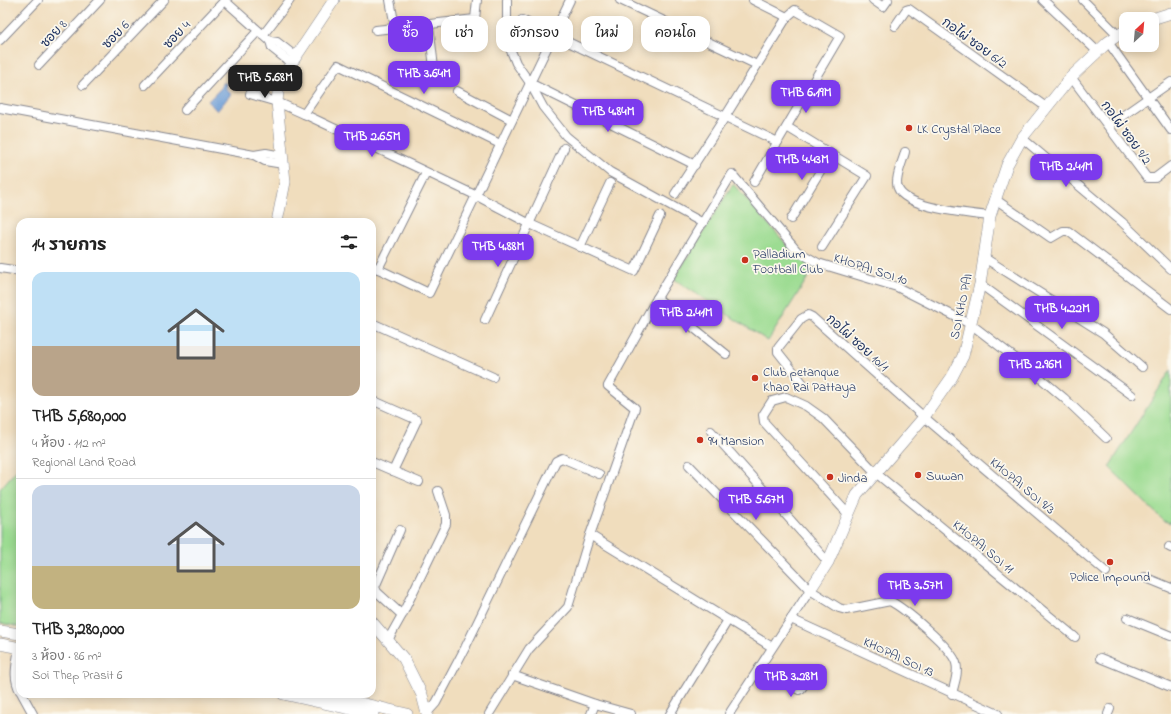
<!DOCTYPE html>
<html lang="th">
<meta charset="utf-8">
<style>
:root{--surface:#fff;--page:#f6f6f6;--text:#222;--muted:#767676;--line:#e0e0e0;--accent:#7c3aed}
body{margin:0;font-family:"Indie Flower","Playpen Sans Thai",sans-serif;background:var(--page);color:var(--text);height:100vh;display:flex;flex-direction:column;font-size:15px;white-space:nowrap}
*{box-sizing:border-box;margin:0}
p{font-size:13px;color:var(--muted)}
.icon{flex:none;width:22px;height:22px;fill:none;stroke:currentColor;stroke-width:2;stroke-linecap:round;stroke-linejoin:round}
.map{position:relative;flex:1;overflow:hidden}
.side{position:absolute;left:16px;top:218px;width:360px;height:480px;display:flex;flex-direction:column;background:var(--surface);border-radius:12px;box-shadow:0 2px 10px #0003}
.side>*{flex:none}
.guide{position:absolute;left:388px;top:16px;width:380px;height:36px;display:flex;gap:8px}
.needle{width:26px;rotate:26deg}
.tools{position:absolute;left:1119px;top:12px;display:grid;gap:8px}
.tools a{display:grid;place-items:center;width:40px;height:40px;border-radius:8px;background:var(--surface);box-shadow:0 2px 10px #0003;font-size:20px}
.price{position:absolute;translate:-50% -34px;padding:0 9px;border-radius:8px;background:var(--accent);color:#fff;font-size:13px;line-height:26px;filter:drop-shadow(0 1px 2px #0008)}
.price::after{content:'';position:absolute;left:50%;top:24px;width:12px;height:9px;margin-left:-6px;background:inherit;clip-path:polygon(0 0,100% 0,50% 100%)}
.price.selected{background:#222;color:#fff}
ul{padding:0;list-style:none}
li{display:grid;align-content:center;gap:8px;height:212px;padding:0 16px}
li+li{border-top:1px solid var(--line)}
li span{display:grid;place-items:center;height:124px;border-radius:12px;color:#555}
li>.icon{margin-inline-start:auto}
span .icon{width:72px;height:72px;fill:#fffc;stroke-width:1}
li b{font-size:17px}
h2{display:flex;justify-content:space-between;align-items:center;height:48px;padding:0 16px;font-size:17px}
.chip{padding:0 14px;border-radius:12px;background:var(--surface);box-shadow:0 2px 10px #0003;font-size:14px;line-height:36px}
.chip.selected{background:var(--accent);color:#fff}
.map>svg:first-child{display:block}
</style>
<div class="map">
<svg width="1171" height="714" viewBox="0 0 1171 714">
<rect width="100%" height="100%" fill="#fbf7ec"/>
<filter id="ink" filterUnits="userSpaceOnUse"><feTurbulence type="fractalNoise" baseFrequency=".025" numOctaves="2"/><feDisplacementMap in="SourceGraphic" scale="8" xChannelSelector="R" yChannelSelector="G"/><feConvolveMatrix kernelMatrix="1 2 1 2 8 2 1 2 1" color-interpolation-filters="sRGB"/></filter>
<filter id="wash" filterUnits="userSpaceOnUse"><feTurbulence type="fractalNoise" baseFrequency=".012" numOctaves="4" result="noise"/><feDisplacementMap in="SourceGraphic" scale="16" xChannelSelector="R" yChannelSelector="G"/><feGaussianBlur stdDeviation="0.9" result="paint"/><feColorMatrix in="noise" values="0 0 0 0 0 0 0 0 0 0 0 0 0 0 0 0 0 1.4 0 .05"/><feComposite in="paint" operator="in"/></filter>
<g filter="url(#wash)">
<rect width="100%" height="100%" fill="#f0ddbd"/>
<g fill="#9cdc92" stroke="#5c8678">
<path d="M 733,184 L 795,254 L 815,266 L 768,341 L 674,279 Z"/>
<path d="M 1171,370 L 1171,523 L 1164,521 L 1109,467 Z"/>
<path d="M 20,466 L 20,627 L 0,623 L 0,489 Z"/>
</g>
<path fill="#6c9cd6" stroke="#44669a" d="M 222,83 L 226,83 L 226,89 L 231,94 L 217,111 L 208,101 L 221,88 Z"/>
</g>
<g filter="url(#ink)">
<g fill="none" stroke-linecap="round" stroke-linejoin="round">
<g stroke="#86868e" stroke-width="10">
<g id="street">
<path d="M 224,0 L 270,41 L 272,48 L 291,63"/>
<path d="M 390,0 L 395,27"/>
<path d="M 507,0 L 507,41 L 516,63 L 530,83 L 543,107 L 566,136 L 610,172 L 703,223"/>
<path d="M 620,0 L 757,65"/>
<path d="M 753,0 L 787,17"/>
<path d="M 873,0 L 883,7 L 888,0"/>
<path d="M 1043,0 L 1098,52"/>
<path d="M 1083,0 L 1118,35"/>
<path d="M 522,20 L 778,142"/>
<path d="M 429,25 L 434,68"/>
<path d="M 895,26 L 906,10 L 909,9 L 1046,107"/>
<path d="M 376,30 L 475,19 L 477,0"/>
<path d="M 263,35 L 290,0"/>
<path d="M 0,40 L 38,0"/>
<path d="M 270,41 L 277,42 L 295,56"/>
<path d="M 1108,42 L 1171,130"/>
<path d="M 39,65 L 100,0"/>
<path d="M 1071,77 L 1147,178 L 1155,178 L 1171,166"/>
<path d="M 530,83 L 695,165"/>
<path d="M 83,85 L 164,0"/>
<path d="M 145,85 L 225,0"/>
<path d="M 457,91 L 512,120"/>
<path d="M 250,94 L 277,102 L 304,114 L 475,195 L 530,224 L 634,271 L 660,216"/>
<path d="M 0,108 L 254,155 L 265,161 L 283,164"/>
<path d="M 185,110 L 258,31"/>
<path d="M 304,114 L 338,65 L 500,144"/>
<path d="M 1108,126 L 1171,82"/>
<path d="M 787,127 L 867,176 L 822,247"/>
<path d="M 1022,138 L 1122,222 L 1171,269"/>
<path d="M 905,152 C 903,161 894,179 898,188 C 905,208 971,214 990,216"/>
<path d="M 254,155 L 266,153 L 282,156"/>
<path d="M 675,194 L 725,117 L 787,17 L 795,10 L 840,36 L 754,182"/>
<path d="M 995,199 L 1051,238 L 1063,231 L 1068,231 L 1171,309"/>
<path d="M 791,219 L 830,155"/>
<path d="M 580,247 L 610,183"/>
<path d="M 983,257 L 1103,333 L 1142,367"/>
<path d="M 372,266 L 429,293 L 570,0"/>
<path d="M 0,268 L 20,271"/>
<path d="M 378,269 L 426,173"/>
<path d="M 980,284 L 1132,395"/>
<path d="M 657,298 L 726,354"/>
<path d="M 485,320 L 564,148"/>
<path d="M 372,323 L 493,377"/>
<path d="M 805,386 L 778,352 L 778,348 L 801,319 L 808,315 L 812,317 L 924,417 L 1106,572"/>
<path d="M 372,400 L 417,420 L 393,471 L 372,462"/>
<path d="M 711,431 L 828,562"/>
<path d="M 689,465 L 810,590 L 839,608 L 846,610 L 890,601 C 905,609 952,648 956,663 C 959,673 954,684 952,694"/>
<path d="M 393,471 L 419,482"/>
<path d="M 849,515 L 764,422 L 763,415 L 772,401 L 786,397 L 806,406 L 823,418 L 877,474 L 1075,637"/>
<path d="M 400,530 L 375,587 L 377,592 L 402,615"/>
<path d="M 590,535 L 772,647"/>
<path d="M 1169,547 L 1171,548"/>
<path d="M 1144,577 L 1171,588"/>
<path d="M 1127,618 L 1171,636"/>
<path d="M 791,619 L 998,714"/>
<path d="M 388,640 L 402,615 L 446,524 L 446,515 L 438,491"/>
<path d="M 19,647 C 17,663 12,677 20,691"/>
<path d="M 1100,658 L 1171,687"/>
<path d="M 759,668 L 799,690 L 801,689 L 815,670"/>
<path d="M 512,675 L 595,704 L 631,714"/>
<path d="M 22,694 L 33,714"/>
<path d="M 427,713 L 436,703 L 465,648 L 556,461 L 562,458 L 599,474"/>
<path d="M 489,714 L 529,649 L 568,607 L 590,535 L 635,408 L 608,386 L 657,298 L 732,174 L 797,251 L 818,263 L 897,287 L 972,325 L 1032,371 L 1064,398 L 1106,438"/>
<path d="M 591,714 L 595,704"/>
<path d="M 670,714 L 728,620"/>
<path d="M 729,714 L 810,590"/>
<path d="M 1108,714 L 1110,709"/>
</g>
</g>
<g stroke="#86868e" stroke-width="12">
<g id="secondary">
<path d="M 1152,19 L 1171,13"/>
<path d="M 277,222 L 285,182 L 277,102 L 279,82 L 334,0"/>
<path d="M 810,590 L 828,562 L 857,495 L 924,417 L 952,377 L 963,356 L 980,284 L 990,216 L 1007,165 L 1022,138 L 1071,77 L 1108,42 L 1126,30"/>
<path d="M 372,622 L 404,659 L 422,695 L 427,714"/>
<path d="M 0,631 L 20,634"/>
<path d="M 0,644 L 20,648"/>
<path d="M 283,694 L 373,714"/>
<path d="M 323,694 L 407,714"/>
</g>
</g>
<use href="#street" stroke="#fff" stroke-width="8"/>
<use href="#secondary" stroke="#fff" stroke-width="11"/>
</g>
</g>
<g fill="#c8321e" stroke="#fbf7ec" stroke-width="1.5">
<circle cx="909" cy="128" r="4"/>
<circle cx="745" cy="260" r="4"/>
<circle cx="755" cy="378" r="4"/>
<circle cx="700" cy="440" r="4"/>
<circle cx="918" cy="475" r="4"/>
<circle cx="830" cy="477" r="4"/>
<circle cx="1110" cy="562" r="4"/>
</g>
<g text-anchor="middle" stroke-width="3.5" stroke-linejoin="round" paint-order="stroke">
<g font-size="13" fill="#1b2f5e" stroke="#fbf7ec">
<text transform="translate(53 33) rotate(-47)" y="5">ซอย 8</text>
<text transform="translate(115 34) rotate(-47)" y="5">ซอย 6</text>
<text transform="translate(176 34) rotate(-47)" y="5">ซอย 4</text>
<text transform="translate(975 42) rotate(36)" y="5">กอไผ่ ซอย 6/2</text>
<text transform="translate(1127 132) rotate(54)" y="5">กอไผ่ ซอย 9/2</text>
<text transform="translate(871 268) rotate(18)" y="5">KHOPAI SOI 10</text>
<text transform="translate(960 306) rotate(-78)" y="5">SOI KHO PAI</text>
<text transform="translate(858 342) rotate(42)" y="5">กอไผ่ ซอย 10/1</text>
<text transform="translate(1023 485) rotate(40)" y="5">KHOPAI SOI 9/3</text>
<text transform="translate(984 546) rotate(40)" y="5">KHOPAI SOI 11</text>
<text transform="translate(899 656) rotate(25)" y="5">KHOPAI SOI 13</text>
</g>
<g font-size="13" fill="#1b2f5e" stroke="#fbf7ec" text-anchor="start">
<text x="917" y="133">LK Crystal Place</text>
<text x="753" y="258">Palladium<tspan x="753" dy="15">Football Club</tspan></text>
<text x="763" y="376">Club petanque<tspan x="763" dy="15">Khao Rai Pattaya</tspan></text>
<text x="708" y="445">94 Mansion</text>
<text x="926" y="480">Suwan</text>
<text x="838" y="482">Jinda</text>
<text x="1110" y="581" text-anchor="middle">Police Impound</text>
</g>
</g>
</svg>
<div class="tools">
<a><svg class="needle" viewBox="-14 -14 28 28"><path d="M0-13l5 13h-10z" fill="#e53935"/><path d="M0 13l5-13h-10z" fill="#767676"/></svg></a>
</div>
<b class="price" style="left:424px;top:95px">THB 3.64M</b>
<b class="price selected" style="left:265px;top:99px">THB 5.68M</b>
<b class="price" style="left:806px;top:114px">THB 6.19M</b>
<b class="price" style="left:608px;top:133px">THB 4.84M</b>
<b class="price" style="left:372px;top:158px">THB 2.65M</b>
<b class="price" style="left:802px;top:181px">THB 4.43M</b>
<b class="price" style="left:1066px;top:188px">THB 2.41M</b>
<b class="price" style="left:498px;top:268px">THB 4.88M</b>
<b class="price" style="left:1062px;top:330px">THB 4.22M</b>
<b class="price" style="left:686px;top:334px">THB 2.41M</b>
<b class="price" style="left:1035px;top:386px">THB 2.96M</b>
<b class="price" style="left:756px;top:521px">THB 5.67M</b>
<b class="price" style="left:915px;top:607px">THB 3.57M</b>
<b class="price" style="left:791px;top:698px">THB 3.28M</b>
<div class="guide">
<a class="chip selected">ซื้อ</a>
<a class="chip">เช่า</a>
<a class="chip">ตัวกรอง</a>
<a class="chip">ใหม่</a>
<a class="chip">คอนโด</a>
</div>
<section class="side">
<h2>14 รายการ<svg class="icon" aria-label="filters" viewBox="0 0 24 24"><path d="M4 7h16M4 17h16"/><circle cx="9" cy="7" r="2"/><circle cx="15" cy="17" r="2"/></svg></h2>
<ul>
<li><span style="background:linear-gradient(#bfe0f5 60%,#b9a48a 0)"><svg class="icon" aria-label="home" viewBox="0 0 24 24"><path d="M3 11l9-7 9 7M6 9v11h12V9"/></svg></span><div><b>THB 5,680,000</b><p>4 ห้อง · 112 m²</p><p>Regional Land Road</p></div></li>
<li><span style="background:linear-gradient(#c9d6e8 65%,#c2b280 0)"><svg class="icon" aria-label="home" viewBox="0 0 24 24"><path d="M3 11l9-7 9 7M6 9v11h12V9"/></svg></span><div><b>THB 3,280,000</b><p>3 ห้อง · 86 m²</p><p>Soi Thep Prasit 6</p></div></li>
</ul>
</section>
</div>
